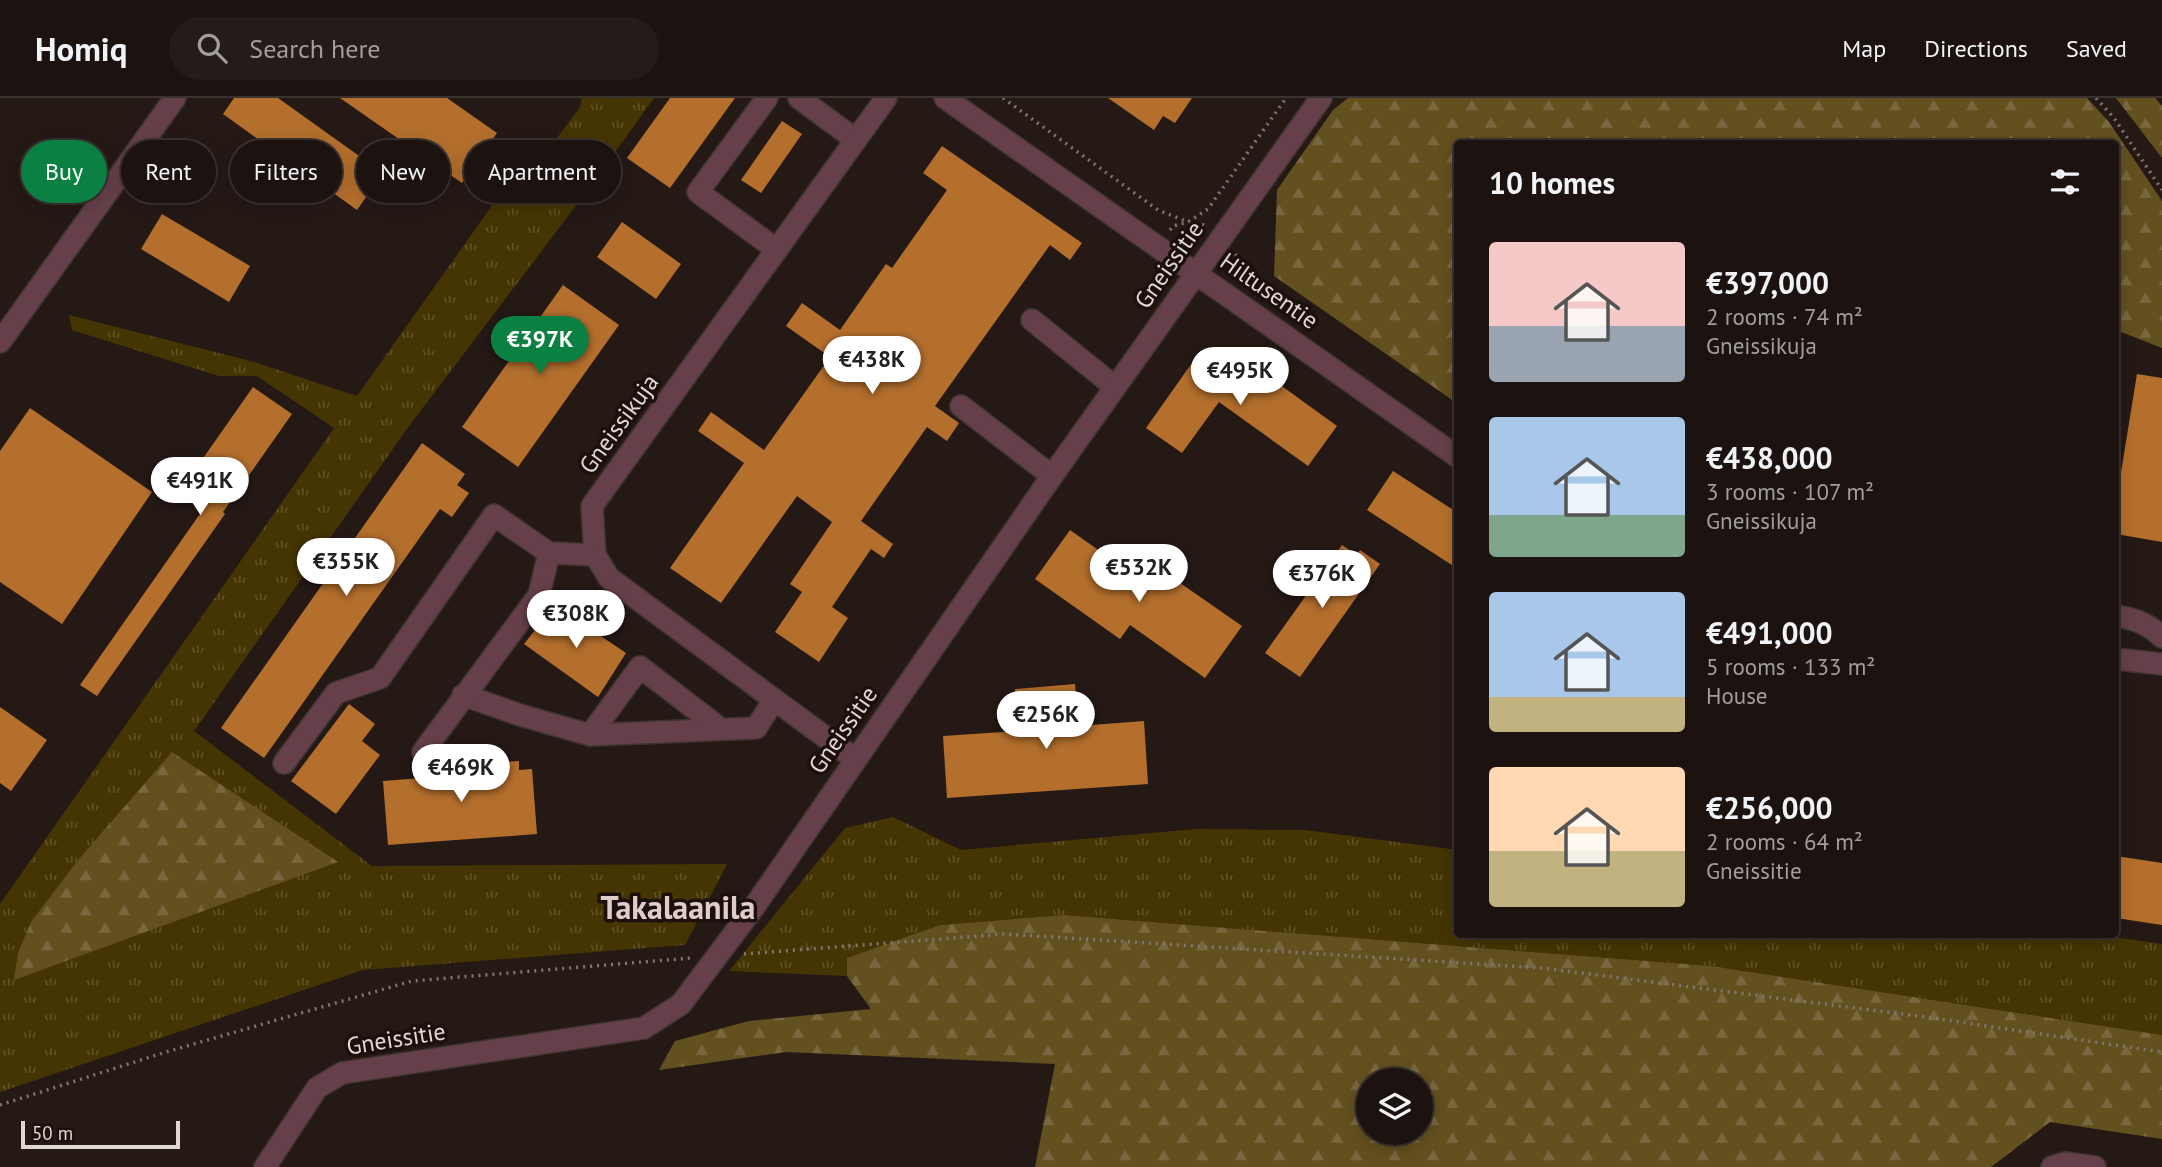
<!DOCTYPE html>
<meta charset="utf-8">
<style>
:root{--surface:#1c1310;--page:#251c19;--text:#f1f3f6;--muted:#a09e9f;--line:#3a3230;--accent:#0b8043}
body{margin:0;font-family:"PT Sans",sans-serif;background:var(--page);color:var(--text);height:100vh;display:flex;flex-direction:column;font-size:26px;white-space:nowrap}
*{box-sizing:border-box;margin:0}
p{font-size:23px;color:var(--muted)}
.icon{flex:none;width:38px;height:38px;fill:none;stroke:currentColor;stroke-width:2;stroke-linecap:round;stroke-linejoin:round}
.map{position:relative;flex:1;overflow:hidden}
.drawer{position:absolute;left:1454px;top:42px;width:665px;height:798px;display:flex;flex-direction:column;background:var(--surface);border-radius:7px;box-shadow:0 4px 18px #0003,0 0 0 2px var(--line)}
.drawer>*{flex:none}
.banner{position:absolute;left:21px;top:42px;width:665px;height:63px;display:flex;gap:14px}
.tools{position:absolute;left:1356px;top:970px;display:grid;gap:14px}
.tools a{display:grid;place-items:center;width:77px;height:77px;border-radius:50%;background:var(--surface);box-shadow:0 4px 18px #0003,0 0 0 2px var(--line);font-size:35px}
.scale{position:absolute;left:21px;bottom:18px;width:159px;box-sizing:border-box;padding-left:7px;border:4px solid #e1d8d6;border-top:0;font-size:19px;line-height:24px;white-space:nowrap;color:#e1d8d6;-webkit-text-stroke:5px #1c100d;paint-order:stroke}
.price{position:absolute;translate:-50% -60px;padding:0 16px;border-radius:24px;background:#fff;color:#222;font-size:23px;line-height:46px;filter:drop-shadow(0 2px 4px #0008)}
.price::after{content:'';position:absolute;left:50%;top:42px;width:21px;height:16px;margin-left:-10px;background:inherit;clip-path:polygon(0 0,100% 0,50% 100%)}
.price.on{background:var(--accent);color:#fff}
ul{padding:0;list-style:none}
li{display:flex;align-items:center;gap:21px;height:175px;padding:0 35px}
li span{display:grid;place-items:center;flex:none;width:196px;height:140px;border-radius:7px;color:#555}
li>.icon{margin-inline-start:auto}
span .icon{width:84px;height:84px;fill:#fffc;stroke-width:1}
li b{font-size:30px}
h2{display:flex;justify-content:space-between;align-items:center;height:84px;padding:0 35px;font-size:30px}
.chip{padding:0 24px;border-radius:32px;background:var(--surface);box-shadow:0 4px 18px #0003,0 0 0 2px var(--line);font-size:24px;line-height:63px}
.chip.on{background:var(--accent);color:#fff}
header{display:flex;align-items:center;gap:42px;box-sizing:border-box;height:98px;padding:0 35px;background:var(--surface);border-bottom:2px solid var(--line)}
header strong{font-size:33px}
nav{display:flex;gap:38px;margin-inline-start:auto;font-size:24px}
.search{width:490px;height:63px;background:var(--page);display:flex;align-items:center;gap:18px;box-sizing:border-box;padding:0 24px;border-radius:38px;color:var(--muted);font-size:26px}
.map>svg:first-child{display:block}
</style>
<header>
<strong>Homiq</strong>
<div class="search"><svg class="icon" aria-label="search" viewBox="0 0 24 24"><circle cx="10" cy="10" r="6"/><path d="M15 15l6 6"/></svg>Search here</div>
<nav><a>Map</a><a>Directions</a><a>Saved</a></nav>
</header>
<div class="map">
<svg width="2162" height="1069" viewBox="0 0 2162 1069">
<defs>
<pattern id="grass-tufts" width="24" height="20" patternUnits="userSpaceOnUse" patternTransform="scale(1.75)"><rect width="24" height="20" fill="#453502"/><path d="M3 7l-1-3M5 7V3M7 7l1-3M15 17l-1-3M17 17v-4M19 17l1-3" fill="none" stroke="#605226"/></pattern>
<pattern id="forest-firs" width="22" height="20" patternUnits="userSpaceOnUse" patternTransform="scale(1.75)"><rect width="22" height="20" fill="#63501f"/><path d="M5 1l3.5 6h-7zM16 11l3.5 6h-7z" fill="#79683f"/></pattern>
</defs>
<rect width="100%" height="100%" fill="#251916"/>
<g fill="url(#grass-tufts)">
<path d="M 582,0 L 654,0 L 587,93 L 409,328 L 194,633 L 372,768 L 727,766 L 685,847 L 363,872 L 0,994 L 0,806 L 334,330 L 257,278 L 219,278 L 72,232 L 69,217 L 254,264 L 357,298 L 496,102 L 516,95 L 580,9 Z"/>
<path d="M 893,719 L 961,752 L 1196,731 L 1305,732 L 1458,752 L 1458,836 L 2092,836 L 2162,846 L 2162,937 L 1711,868 L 1064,817 L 940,827 L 848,860 L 847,878 L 729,873 L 845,730 Z"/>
</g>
<g fill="url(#forest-firs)" fill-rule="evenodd">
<path d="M 1348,0 L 2087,0 L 2109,24 L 2162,103 L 2162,250 L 2116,232 L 2116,46 L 1458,46 L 1458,306 L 1274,178 L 1277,92 L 1333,12 Z"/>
<path d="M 2116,0 L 2155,0 L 2162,8 L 2162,60 Z"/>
<path d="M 172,654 L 338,764 L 14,882 L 18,855 L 31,824 L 79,761 Z"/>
<path d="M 1064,817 L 1711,868 L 2162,937 L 2162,1041 L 2050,1024 L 1991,1069 L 1035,1069 L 1055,966 L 786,954 L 659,972 L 675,943 L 749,923 L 871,911 L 847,878 L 847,860 L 940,827 ZM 1368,982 L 1421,982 L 1421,1034 L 1368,1034 Z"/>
</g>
<g fill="#b46f2d">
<path d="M 234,0 L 278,0 L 383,75 L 357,112 L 223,16 Z"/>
<path d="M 340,0 L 447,0 L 497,35 L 462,85 Z"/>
<path d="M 670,0 L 735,0 L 670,90 L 627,60 Z"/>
<path d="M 1108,0 L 1192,0 L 1175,25 L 1163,18 L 1154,32 Z"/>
<path d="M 782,23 L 802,36 L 761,95 L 741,82 Z"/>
<path d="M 942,48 L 1082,145 L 1070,162 L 1050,147 L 935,308 L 959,325 L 947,343 L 927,329 L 861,423 L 893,446 L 884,460 L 871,451 L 832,509 L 848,520 L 819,564 L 775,534 L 802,494 L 790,486 L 832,424 L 797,398 L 721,505 L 670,470 L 744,365 L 698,333 L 711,314 L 764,352 L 830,259 L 786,228 L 802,205 L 840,232 L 886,166 L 892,170 L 947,92 L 923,75 Z"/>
<path d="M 162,116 L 250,168 L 229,204 L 141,151 Z"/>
<path d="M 622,124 L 681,166 L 656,201 L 597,159 Z"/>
<path d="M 563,187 L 619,227 L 518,369 L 462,329 Z"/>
<path d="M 1229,250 L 1337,328 L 1308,368 L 1219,304 L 1182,355 L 1146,330 L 1199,255 L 1217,268 Z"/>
<path d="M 2137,276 L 2162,280 L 2162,444 L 2116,436 L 2116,405 Z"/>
<path d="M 253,289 L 292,316 L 223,414 L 225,416 L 97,598 L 80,587 L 216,393 L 192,376 Z"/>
<path d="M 30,310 L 152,394 L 62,526 L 0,484 L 0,353 Z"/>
<path d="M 422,345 L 465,376 L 457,387 L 469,395 L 452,419 L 440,411 L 264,660 L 221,630 Z"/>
<path d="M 1393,373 L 1458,415 L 1458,471 L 1367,412 Z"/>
<path d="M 1070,432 L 1148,487 L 1160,471 L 1242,528 L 1205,580 L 1130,527 L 1120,541 L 1035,481 Z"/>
<path d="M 1342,447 L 1357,457 L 1360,452 L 1380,466 L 1300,579 L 1265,555 Z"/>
<path d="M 555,507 L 626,555 L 598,599 L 524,546 Z"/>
<path d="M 1075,586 L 1078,628 L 1144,623 L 1148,686 L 947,700 L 943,638 L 1018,633 L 1015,591 Z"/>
<path d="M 349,606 L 375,626 L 362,643 L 380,657 L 336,716 L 291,683 Z"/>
<path d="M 0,609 L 47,642 L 11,693 L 0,685 Z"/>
<path d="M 519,663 L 519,672 L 532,671 L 537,736 L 388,747 L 383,683 L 422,680 L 421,670 Z"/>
<path d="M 2116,758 L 2162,765 L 2162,827 L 2116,820 Z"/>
</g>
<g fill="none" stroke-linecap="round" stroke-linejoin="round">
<g stroke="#3f3431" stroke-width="24">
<g id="minor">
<path d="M 767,0 L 698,94 L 777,152"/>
<path d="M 799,0 L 856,42"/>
<path d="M 945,0 L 1458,359"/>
<path d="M 1032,222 L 1115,289"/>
<path d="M 0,244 L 175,0"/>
<path d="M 961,308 L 1052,378"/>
<path d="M 2116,518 C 2133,520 2149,526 2162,539"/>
<path d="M 2116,561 L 2162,566"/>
<path d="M 463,597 L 520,617 L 590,637 L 756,630 L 774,602"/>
<path d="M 590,637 L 640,569 L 721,631"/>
<path d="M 423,654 L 539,497 L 549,455"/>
<path d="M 855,661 L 609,480 L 595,457 L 592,408 L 886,0"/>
<path d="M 284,665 L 336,595 L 380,580 L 494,417 L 549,455 L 595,457"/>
<path d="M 265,1069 L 317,990 L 342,975 L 644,930 L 681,906 L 754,809 L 1052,378 L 1321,0"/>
<path d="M 2052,1069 L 2065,1065 L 2095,1069"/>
</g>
</g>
<g stroke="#807673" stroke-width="3.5" stroke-dasharray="2 5" stroke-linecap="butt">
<path d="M 1003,0 L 1158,112 L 1188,124 L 1205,127"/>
<path d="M 2096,0 L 2114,20 L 2162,92"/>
<path d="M 1170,132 L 1173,128 L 1188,124 L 1208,111 L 1286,0"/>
<path d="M 1235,156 L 1254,189"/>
<path d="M 744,856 L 1005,836 L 1542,870 L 1926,919 L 2162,954"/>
<path d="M 0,1007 L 166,954 L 412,883 L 691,860"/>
</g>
<use href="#minor" stroke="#65404a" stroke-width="21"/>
</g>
<g text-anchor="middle" stroke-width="7" stroke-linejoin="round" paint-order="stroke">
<g font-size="24" fill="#e1d8d6" stroke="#1c100d">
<text transform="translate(1169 167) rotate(-55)" y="8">Gneissitie</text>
<text transform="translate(1269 193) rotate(35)" y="8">Hiltusentie</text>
<text transform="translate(619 326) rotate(-54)" y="8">Gneissikuja</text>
<text transform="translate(843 632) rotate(-55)" y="8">Gneissitie</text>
<text transform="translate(396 941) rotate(-9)" y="8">Gneissitie</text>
</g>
<g font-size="32" font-weight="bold" fill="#e0cdca" stroke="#1c100d">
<text x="678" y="821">Takalaanila</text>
</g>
</g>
</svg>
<div class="tools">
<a><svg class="icon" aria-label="layers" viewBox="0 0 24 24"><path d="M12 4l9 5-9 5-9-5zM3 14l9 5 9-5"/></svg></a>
</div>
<div class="scale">50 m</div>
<b class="price on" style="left:540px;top:278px">€397K</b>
<b class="price" style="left:872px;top:298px">€438K</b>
<b class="price" style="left:1240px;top:309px">€495K</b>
<b class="price" style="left:200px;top:419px">€491K</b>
<b class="price" style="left:346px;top:500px">€355K</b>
<b class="price" style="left:1139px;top:506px">€532K</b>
<b class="price" style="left:1322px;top:512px">€376K</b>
<b class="price" style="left:576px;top:552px">€308K</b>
<b class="price" style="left:1046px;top:653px">€256K</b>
<b class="price" style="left:461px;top:706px">€469K</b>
<div class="banner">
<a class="chip on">Buy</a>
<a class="chip">Rent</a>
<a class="chip">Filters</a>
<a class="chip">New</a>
<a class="chip">Apartment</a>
</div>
<section class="drawer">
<h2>10 homes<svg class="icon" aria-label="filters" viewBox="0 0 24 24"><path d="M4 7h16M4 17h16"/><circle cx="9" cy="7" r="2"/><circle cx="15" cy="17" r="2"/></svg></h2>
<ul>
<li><span style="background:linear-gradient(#f6c9c9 60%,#9aa5b1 0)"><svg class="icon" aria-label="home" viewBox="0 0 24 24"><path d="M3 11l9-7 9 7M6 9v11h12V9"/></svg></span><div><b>€397,000</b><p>2 rooms · 74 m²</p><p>Gneissikuja</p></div></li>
<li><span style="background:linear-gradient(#a9c7e8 70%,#7fa58c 0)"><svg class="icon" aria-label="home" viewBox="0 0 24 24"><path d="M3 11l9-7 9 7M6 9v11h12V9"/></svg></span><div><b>€438,000</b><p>3 rooms · 107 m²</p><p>Gneissikuja</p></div></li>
<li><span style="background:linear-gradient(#a9c7e8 75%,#c2b280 0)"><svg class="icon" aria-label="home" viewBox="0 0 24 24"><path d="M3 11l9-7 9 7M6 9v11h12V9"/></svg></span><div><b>€491,000</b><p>5 rooms · 133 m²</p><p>House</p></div></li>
<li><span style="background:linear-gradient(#ffd9b3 60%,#c2b280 0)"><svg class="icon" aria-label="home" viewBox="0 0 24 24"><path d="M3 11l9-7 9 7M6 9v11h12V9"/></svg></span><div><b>€256,000</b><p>2 rooms · 64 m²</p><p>Gneissitie</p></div></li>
</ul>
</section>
</div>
